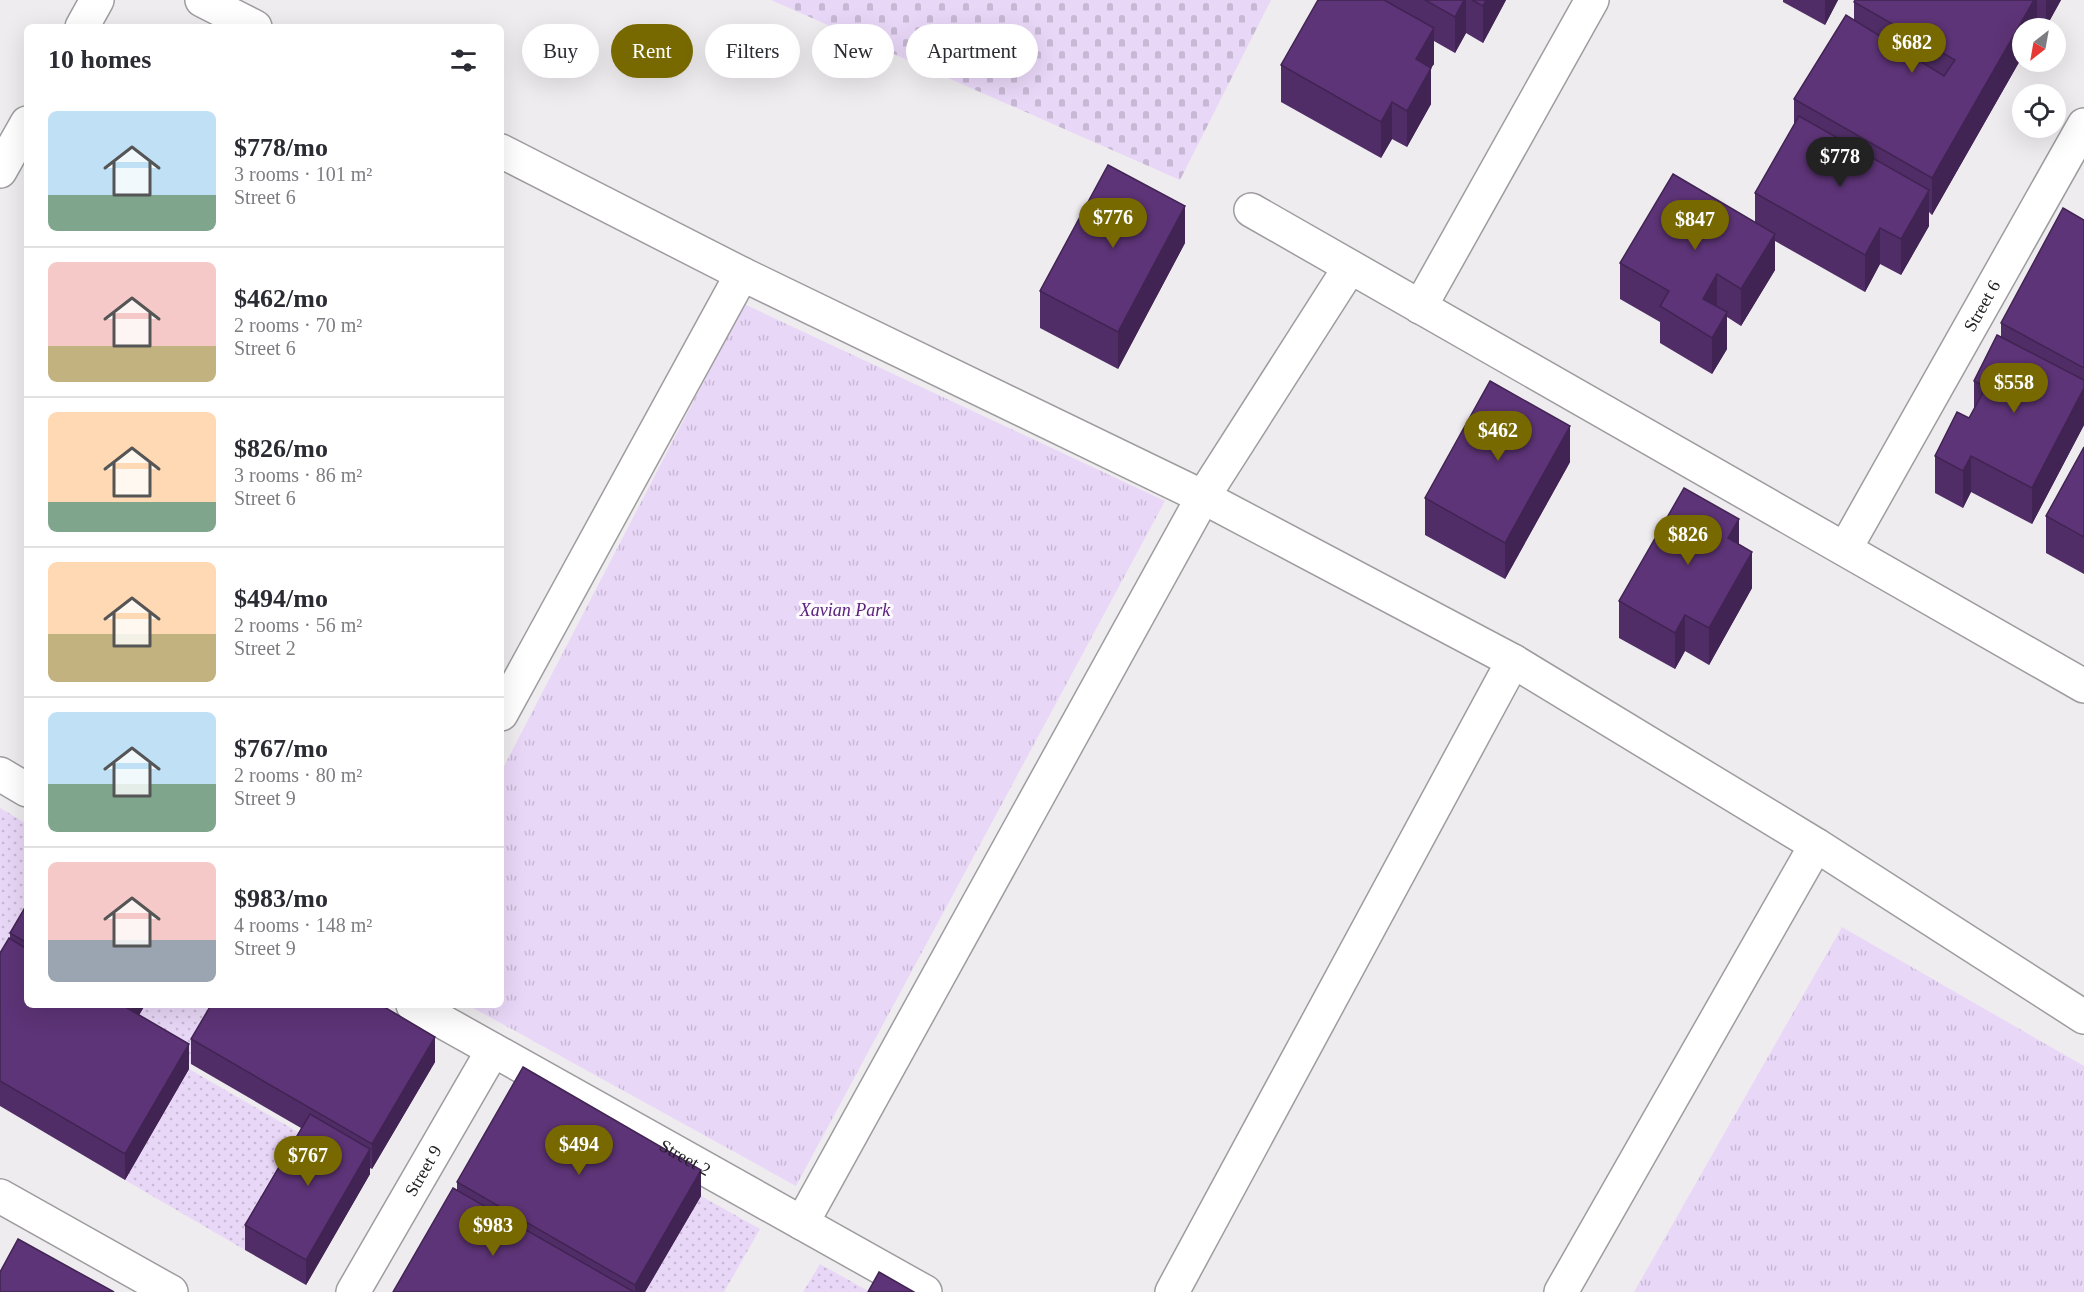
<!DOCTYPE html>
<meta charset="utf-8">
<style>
:root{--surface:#fff;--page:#f7f7f7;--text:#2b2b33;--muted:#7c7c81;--line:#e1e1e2;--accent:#776900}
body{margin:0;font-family:"Times New Roman",serif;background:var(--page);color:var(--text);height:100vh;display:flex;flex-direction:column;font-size:22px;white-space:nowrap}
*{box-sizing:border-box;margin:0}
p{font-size:20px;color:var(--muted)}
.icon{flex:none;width:33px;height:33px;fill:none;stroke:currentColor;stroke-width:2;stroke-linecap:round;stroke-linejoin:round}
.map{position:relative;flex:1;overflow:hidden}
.sheet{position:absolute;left:24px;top:24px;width:480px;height:984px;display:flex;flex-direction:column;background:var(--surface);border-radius:9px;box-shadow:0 6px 24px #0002}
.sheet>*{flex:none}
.banner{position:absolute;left:522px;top:24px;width:570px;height:54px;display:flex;gap:12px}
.needle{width:39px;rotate:211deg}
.controls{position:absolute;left:2012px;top:18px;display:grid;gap:12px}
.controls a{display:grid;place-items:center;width:54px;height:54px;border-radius:50%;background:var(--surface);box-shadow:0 6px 24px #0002;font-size:30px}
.price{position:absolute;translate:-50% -51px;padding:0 14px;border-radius:21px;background:var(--accent);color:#fff;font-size:20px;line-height:39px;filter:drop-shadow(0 2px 3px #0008)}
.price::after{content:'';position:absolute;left:50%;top:36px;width:18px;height:14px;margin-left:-9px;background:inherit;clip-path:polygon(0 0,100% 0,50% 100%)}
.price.on{background:#222;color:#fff}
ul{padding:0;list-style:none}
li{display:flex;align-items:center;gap:18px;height:150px;padding:0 24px}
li+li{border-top:2px solid var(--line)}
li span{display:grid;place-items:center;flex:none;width:168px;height:120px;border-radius:9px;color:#555}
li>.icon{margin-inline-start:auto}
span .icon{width:72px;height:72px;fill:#fffc;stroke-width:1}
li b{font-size:26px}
h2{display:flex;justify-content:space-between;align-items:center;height:72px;padding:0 24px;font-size:26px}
.tag{padding:0 21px;border-radius:27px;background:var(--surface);box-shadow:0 6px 24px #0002;font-size:21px;line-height:54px}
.tag.on{background:var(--accent);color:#fff}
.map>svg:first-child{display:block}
</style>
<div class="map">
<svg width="2084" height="1292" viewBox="0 0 2084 1292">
<defs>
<pattern id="grass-dots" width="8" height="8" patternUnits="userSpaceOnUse" patternTransform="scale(1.5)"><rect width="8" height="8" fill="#e9d7f7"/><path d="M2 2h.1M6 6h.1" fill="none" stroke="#c7b8d3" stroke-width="1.8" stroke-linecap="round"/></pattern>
<pattern id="cemetery-stones" width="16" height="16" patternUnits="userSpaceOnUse" patternTransform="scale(1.5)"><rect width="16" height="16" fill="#e9d7f7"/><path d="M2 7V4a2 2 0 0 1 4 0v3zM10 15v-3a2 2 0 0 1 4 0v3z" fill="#c7b8d3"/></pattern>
<pattern id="park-tufts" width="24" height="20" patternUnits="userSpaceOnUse" patternTransform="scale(1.5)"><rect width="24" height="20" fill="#e9d7f7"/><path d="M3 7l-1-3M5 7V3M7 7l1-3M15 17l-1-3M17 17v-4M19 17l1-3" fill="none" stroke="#c7b8d3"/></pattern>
</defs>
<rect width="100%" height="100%" fill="#efecf0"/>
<g fill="url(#grass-dots)">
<path d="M 0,808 L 27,824 L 27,930 L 10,958 L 0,952 Z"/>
<path d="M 145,1005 L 226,1005 L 191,1064 L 131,1029 Z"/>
<path d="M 189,1069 L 310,1139 L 245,1250 L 125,1180 Z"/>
<path d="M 701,1196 L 760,1229 L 724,1292 L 645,1292 Z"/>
<path d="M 820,1264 L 870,1292 L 803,1292 Z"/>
</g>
<path fill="url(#cemetery-stones)" d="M 771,0 L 1271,0 L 1180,180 Z"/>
<g fill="url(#park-tufts)">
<path d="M 744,304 L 1165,501 L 796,1186 L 468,1005 L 501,1005 L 501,772 Z"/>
<path d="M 1842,927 L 2084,1066 L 2084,1292 L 1634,1292 Z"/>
</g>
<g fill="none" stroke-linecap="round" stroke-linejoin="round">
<g stroke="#9e9c9f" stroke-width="36">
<g id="minor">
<path d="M 202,0 L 255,27"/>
<path d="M 82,27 L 97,0"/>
<path d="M 501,151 L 742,274 L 1203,497 L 1513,661 L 1816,845 L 2084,1017"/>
<path d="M 0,171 L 27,123"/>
<path d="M 1251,210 L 2084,686"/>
<path d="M 1420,307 L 1592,0"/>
<path id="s1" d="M 1845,549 L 2084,125"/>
<path d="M 501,714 L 742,274"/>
<path d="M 0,774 L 27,790"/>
<path id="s2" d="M 413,1005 L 925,1292"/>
<path d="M 0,1196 L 171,1292"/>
<path d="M 802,1223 L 1203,497 L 1350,267"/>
<path id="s3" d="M 353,1292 L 493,1050"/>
<path d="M 1172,1292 L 1513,661"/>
<path d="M 1561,1292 L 1816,845"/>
</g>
</g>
<use href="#minor" stroke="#fff" stroke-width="33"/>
</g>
<g fill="#502d66">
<path d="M 1318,0 L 1506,0 L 1483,43 L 1466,33 L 1455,53 L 1434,41 L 1434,64 L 1431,68 L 1431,104 L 1407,147 L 1392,139 L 1381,158 L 1281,102 L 1281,65 Z"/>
<path d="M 1783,0 L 1838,0 L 1825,25 L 1783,2 Z"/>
<path d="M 1855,0 L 2061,0 L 2046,27 L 2037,22 L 2037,28 L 2022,28 L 2022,57 L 1932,215 L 1929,212 L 1929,226 L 1901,275 L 1880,264 L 1865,292 L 1775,241 L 1775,270 L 1741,326 L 1727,317 L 1727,349 L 1712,374 L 1660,343 L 1660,322 L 1620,299 L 1620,263 L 1755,222 L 1755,193 L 1794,125 L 1794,99 L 1854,19 L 1854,2 Z"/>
<path d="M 2084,220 L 2084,425 L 2032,524 L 1971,492 L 1963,508 L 1935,493 L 1935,456 L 1969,418 L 1974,409 L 1974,381 L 2001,337 L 2001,323 Z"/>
<path d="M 1185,243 L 1118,369 L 1040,328 L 1040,291 Z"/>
<path d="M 2084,447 L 2084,574 L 2046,553 L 2046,516 Z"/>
<path d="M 1570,462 L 1505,579 L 1425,535 L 1425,498 Z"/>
<path d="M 1739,544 L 1752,588 L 1709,665 L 1685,651 L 1675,669 L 1619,638 L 1619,601 Z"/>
<path d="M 27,904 L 27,1005 L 145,1005 L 139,1015 L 189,1069 L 125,1180 L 0,1106 L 0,953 L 10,939 L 10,933 Z"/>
<path d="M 191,1039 L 435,1062 L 372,1169 L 370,1168 L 370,1174 L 306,1285 L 245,1250 L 245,1225 L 301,1128 L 191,1064 Z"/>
<path d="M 457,1182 L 701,1196 L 645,1292 L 393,1292 L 457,1190 Z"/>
</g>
<g fill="#412453">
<path d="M 1464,0 L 1466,0 L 1466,33 L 1455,53 L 1455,17 Z"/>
<path d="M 1486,0 L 1506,0 L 1483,43 L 1483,6 Z"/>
<path d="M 1825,0 L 1838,0 L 1825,25 Z"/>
<path d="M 2034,0 L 2037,0 L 2037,28 L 2022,28 L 2022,57 L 1932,215 L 1932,178 Z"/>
<path d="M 2046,0 L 2061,0 L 2046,27 Z"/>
<path d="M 1434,28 L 1434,64 L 1431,68 L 1431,104 L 1407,147 L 1407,111 L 1416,59 Z"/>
<path d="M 1392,102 L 1392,139 L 1381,158 L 1381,122 Z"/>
<path d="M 1929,190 L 1929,226 L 1901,275 L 1901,239 Z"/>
<path d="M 1185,206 L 1185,243 L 1118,369 L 1118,332 Z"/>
<path d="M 1880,228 L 1880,264 L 1865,292 L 1865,255 Z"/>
<path d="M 1775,234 L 1775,270 L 1741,326 L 1741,289 Z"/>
<path d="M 1717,274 L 1717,311 L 1703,299 Z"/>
<path d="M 1727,312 L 1727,349 L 1712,374 L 1712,338 Z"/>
<path d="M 2084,388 L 2084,425 L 2032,524 L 2032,488 Z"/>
<path d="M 1570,426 L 1570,462 L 1505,579 L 1505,543 Z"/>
<path d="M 1971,456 L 1971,492 L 1963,508 L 1963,471 Z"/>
<path d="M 1739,519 L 1739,555 L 1728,538 Z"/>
<path d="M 1752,552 L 1752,588 L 1709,665 L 1709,628 Z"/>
<path d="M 1685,615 L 1685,651 L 1675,669 L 1675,633 Z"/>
<path d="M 131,1005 L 145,1005 L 131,1029 Z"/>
<path d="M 435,1037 L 435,1062 L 372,1169 L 372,1144 Z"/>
<path d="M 189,1044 L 189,1069 L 125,1180 L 125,1154 Z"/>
<path d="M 370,1149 L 370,1174 L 306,1285 L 306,1260 Z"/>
<path d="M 701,1170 L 701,1196 L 645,1292 L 635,1292 L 635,1285 Z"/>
</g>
<g fill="#5d3477" stroke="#412453" stroke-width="1.5">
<path d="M 1318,0 L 1384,0 L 1434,28 L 1416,59 L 1431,68 L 1407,111 L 1392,102 L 1381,122 L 1281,65 Z"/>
<path d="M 1425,0 L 1464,0 L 1455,17 Z"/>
<path d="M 1472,0 L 1486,0 L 1483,6 Z"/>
<path d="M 1855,0 L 2034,0 L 1932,178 L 1794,99 L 1846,15 L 1944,76 L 1955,60 L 1854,2 Z"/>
<path d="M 1799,116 L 1929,190 L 1901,239 L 1880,228 L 1865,255 L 1755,193 Z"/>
<path d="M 1108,165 L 1185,206 L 1118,332 L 1040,291 Z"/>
<path d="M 1673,174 L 1775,234 L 1741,289 L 1717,274 L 1703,299 L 1727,312 L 1712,338 L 1660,306 L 1669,291 L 1620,263 Z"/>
<path d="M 2063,208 L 2084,220 L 2084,368 L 2001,323 Z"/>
<path d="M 1997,335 L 2084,380 L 2084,388 L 2032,488 L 1971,456 L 1963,471 L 1935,456 L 1957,412 L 1969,418 L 1986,387 L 1974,381 Z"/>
<path d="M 1490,381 L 1570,426 L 1505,543 L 1425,498 Z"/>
<path d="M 2084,447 L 2084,537 L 2046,516 Z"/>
<path d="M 1684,488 L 1739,519 L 1728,538 L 1752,552 L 1709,628 L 1685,615 L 1675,633 L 1619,601 Z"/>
<path d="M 27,904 L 27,943 L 10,933 Z"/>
<path d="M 9,938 L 27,949 L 27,1005 L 122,1005 L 189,1044 L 125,1154 L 0,1081 L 0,953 Z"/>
<path d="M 211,1005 L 381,1005 L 435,1037 L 372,1144 L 191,1039 Z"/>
<path d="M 523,1067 L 701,1170 L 635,1285 L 457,1182 Z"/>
<path d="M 310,1114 L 370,1149 L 306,1260 L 245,1225 Z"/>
<path d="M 453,1188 L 634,1292 L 393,1292 Z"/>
<path d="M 18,1239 L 114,1292 L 0,1292 L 0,1272 Z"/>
<path d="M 879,1272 L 914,1292 L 868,1292 Z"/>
</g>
<g text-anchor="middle" stroke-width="6" stroke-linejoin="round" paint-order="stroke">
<g font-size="18" fill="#1e1e1f" stroke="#fcfafe">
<text dy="6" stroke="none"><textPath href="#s1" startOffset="279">Street 6</textPath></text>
<text dy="6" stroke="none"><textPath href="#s2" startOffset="312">Street 2</textPath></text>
<text dy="6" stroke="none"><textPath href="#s3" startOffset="140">Street 9</textPath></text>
</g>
<g font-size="18" font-style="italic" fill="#592179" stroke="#fcfafe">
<text x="845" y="616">Xavian Park</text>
</g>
</g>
</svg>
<div class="controls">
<a><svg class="needle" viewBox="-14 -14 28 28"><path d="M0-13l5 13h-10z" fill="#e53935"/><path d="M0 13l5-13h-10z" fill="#7c7c81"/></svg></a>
<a><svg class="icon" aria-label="locate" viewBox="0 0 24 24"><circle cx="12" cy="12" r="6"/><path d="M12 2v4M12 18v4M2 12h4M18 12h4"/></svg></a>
</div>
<b class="price" style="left:1912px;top:74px">$682</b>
<b class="price on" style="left:1840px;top:188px">$778</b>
<b class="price" style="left:1113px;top:249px">$776</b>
<b class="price" style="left:1695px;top:251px">$847</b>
<b class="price" style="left:2014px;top:414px">$558</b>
<b class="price" style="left:1498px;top:462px">$462</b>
<b class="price" style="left:1688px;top:566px">$826</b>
<b class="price" style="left:579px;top:1176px">$494</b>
<b class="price" style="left:308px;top:1187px">$767</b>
<b class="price" style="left:493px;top:1257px">$983</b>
<div class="banner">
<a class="tag">Buy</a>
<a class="tag on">Rent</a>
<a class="tag">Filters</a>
<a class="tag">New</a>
<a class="tag">Apartment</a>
</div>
<section class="sheet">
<h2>10 homes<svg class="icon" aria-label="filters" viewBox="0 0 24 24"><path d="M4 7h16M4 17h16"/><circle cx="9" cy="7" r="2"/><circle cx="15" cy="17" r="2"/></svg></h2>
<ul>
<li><span style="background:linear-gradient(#bfe0f5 70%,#7fa58c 0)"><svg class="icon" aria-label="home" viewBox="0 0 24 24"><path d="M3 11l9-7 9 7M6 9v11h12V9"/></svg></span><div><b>$778/mo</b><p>3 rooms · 101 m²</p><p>Street 6</p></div></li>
<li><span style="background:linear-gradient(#f6c9c9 70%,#c2b280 0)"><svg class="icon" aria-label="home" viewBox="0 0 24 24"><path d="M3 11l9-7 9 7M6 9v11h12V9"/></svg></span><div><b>$462/mo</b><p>2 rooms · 70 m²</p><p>Street 6</p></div></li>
<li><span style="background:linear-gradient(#ffd9b3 75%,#7fa58c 0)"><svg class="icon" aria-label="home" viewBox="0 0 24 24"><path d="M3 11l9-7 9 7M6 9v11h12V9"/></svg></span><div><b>$826/mo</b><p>3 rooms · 86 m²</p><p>Street 6</p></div></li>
<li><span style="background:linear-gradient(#ffd9b3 60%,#c2b280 0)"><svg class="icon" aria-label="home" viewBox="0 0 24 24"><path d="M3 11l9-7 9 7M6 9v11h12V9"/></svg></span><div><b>$494/mo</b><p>2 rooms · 56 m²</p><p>Street 2</p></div></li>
<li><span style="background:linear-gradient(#bfe0f5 60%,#7fa58c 0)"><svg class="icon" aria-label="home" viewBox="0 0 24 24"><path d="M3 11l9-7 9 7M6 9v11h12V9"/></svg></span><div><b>$767/mo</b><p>2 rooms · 80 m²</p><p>Street 9</p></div></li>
<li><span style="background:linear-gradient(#f6c9c9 65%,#9aa5b1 0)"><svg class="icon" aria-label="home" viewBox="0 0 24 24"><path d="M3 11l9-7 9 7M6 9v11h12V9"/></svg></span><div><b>$983/mo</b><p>4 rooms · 148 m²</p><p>Street 9</p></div></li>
</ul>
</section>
</div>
